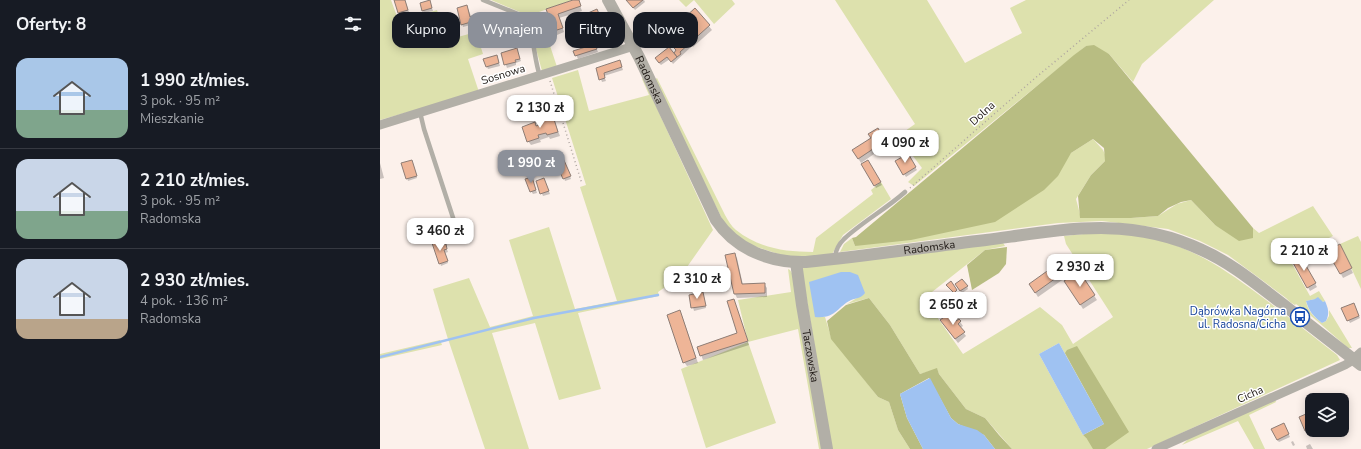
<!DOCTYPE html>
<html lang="pl">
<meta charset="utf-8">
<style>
:root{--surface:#171b24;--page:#242831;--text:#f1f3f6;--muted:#9ea1a6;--line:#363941;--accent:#8c9099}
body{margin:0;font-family:"Nunito Sans",sans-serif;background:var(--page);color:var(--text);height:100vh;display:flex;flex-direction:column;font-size:15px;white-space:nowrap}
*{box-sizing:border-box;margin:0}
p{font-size:13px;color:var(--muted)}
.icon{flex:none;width:22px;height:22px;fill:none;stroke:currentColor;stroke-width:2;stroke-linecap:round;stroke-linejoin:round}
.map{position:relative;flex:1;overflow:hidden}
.side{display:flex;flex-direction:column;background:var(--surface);width:380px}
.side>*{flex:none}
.banner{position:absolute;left:12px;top:12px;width:380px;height:36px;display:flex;gap:8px}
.fabs{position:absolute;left:925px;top:393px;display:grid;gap:8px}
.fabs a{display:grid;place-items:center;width:44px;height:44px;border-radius:8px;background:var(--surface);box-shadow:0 2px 10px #0003;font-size:20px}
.price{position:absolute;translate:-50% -34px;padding:0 9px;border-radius:8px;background:#fff;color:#222;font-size:13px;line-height:26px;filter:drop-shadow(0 1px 2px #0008)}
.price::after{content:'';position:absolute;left:50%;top:24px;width:12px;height:9px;margin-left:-6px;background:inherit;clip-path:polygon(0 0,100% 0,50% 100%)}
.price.active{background:var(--accent);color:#fff}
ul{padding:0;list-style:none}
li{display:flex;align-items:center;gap:12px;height:100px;padding:0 16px}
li+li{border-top:1px solid var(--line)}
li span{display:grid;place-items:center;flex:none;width:112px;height:80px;border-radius:12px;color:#555}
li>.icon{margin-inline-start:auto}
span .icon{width:48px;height:48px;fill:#fffc;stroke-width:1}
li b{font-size:17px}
h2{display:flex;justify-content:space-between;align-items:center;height:48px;padding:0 16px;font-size:17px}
.chip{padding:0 14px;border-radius:12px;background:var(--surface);box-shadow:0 2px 10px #0003;font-size:14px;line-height:36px}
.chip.active{background:var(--accent);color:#fff}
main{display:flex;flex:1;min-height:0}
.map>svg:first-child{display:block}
</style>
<main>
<section class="side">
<h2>Oferty: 8<svg class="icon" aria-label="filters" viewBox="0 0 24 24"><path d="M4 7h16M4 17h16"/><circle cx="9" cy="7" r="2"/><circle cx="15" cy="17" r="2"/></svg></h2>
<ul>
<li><span style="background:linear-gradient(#a9c7e8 65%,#7fa58c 0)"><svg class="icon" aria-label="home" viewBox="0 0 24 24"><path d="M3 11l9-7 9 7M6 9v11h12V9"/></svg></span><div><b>1 990 zł/mies.</b><p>3 pok. · 95 m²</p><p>Mieszkanie</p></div></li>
<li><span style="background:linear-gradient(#c9d6e8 65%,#7fa58c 0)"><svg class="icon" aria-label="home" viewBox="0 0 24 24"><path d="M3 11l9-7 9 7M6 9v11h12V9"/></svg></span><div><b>2 210 zł/mies.</b><p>3 pok. · 95 m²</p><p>Radomska</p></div></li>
<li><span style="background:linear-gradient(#c9d6e8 75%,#b9a48a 0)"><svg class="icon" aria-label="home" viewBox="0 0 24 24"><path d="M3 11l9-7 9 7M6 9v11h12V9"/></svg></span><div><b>2 930 zł/mies.</b><p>4 pok. · 136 m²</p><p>Radomska</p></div></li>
</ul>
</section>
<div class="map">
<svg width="981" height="449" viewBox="0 0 981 449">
<rect width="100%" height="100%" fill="#fcf1eb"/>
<g fill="#dde1ad" fill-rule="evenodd">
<path d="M 0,0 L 11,0 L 19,22 L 57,10 L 67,40 L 96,32 L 103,54 L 88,59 L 99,92 L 0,120 Z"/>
<path d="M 111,0 L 193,0 L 159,12 L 177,67 L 162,71 L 147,15 Z"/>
<path d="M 299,0 L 352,0 L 355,4 L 334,24 L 314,0 L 306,7 Z"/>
<path d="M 455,0 L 547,0 L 585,63 L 642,33 L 630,8 L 646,0 L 834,0 L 762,64 L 753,82 L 729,54 L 706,46 L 534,186 L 528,182 L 542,168 L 518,136 L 535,124 Z"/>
<path d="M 198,70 L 209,111 L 269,95 L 262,79 L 263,78 L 333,230 L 300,277 L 278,292 L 279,296 L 198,313 L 221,389 L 179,400 L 155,323 L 112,333 L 149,449 L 105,449 L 67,336 L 53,289 L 89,278 L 110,327 L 153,316 L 129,240 L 169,227 L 195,309 L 237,301 L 200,187 L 206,185 L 172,78 Z"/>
<path d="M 277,78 L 345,215 C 348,220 351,226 356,230 C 379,248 404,252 433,252 L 436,238 L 493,194 L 491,190 L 501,182 L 511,199 L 463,235 L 451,256 L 405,256 L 367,244 L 346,227 L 274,80 Z"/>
<path d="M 713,139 L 723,150 L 727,159 L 711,175 L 696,199 L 701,218 L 751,218 L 778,216 L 797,204 L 811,200 L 835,225 L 873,238 L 873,228 L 879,233 L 933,206 L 953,236 L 909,258 L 930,296 L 939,291 L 945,301 L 943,302 L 935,299 L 926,301 C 928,311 933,316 942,323 L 946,321 L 949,316 L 949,310 L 972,348 L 968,348 L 936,320 L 916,304 L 915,305 L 910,302 L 906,298 L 848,255 L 820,241 L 788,229 L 722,221 L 678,223 L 460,252 L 464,244 L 472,238 L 475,246 L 691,153 Z"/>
<path d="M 723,232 C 744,234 766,236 786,242 C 819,252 850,273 878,294 C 905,314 931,335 957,355 L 960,360 L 767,449 L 632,449 L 605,418 L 586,409 L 559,374 L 557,369 L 540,374 L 510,325 L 489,298 L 467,304 L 485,293 L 435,317 L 445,317 L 451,337 L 498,397 L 509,402 L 518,430 L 530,449 L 452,449 L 422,271 L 423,267 L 622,241 L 625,246 L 605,250 L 552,292 L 555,314 L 583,354 L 660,307 L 682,325 L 693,344 L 733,317 L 686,244 L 684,236 ZM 679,343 L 724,424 L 707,439 L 703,435 L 659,354 Z"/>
<path d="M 978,236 L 981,242 L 981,289 L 960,244 Z"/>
<path d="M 408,269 L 410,270 L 413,275 L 444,449 L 439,449 L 418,329 L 368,342 L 396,423 L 326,448 L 301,369 L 368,342 L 358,300 L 411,292 Z"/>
<path d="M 60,340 L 62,345 L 0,359 L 0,354 Z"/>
<path d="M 895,399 L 896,402 L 869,415 L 885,449 L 874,449 L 858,421 L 802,445 L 809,438 Z"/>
</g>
<g fill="#b8bd82">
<path d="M 714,45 L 729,54 L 873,228 L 873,238 L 859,241 L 835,225 L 811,200 L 801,202 L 788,208 L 778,216 L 751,218 L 700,218 L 698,196 L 711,175 L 725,161 L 724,148 L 713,139 L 691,153 L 678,176 L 664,190 L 615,222 L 531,240 L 475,246 L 472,238 L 476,237 L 694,55 L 706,46 Z"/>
<path d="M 627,247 L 626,264 L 619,273 L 592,290 L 587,265 L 605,250 Z"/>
<path d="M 489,298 L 510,325 L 540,374 L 557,368 L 559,374 L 586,409 L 605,418 L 619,435 L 632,449 L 615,449 L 604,435 L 578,424 L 571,418 L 549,378 L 520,394 L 527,418 L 543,449 L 530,449 L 518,430 L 509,402 L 498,397 L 451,339 L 447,321 L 466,305 Z"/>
<path d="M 697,346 L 749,432 L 725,449 L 713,449 L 707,439 L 703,435 L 724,424 L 685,353 L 687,350 Z"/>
</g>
<g fill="#9fc2f2">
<path d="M 461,272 L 470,272 L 478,275 L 485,293 C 481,298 477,298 471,300 C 457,307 456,319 435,317 L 429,282 Z"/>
<path d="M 938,297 L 943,302 L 945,301 C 948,308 950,313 946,321 L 942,323 C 933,316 929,311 926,301 L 935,299 Z"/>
<path d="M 679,343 L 724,424 L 703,435 L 659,354 Z"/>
<path d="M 550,378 L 571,418 L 578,424 L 597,430 L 604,435 L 615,449 L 543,449 L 527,418 L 520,394 Z"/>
</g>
<g fill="#0003">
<path d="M 15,0 L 25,0 L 29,12 L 21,15 Z"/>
<path d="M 198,0 L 202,11 L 179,18 L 184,32 L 177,35 L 168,10 Z"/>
<path d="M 247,0 L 264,0 L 265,2 L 255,10 Z"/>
<path d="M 50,2 L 53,11 L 44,13 L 43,11 Z"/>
<path d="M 87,6 L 94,24 L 83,27 L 82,24 Z"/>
<path d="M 315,9 L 332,30 L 313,47 L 312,46 L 293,64 L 290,59 L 281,65 L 277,61 L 294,54 L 297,51 L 318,27 L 315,24 L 311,28 L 304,19 Z"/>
<path d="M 218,13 L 223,24 L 216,27 L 209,14 Z"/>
<path d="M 207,23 L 213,41 L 207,43 L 200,25 Z"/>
<path d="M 281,24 L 283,27 L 272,36 L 263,25 Z"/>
<path d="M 215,45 L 218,52 L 198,59 L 195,52 Z"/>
<path d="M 137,50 L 141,61 L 136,63 L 136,65 L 127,68 L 122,54 Z"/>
<path d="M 118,59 L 120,66 L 108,69 L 107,67 Z"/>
<path d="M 241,64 L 243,70 L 224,76 L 226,81 L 222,82 L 217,68 Z"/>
<path d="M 173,117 L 180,136 L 170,139 L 169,137 L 160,140 L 161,142 L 151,145 L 148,141 L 156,127 L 164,124 Z"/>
<path d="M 497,130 L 507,145 L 481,163 L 473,150 L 492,139 Z"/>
<path d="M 528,156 L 537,170 L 526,177 L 516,161 Z"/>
<path d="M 177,161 L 184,161 L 191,179 L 185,181 Z"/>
<path d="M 487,161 L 502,185 L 496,188 L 482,164 Z"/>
<path d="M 0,163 L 4,178 L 0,179 Z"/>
<path d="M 33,164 L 37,178 L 28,181 L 27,178 Z"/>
<path d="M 164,179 L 170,194 L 163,196 L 157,182 Z"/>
<path d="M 153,181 L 157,193 L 153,194 L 151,191 Z"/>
<path d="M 65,245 L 68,252 L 65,253 L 68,263 L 61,266 L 60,263 L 63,246 Z"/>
<path d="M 962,250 L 973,273 L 963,278 L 949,251 Z"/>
<path d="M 354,254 L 357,258 L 363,285 L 384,284 L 387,288 L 387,297 L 357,298 L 355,294 Z"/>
<path d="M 921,258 L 937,287 L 930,291 L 914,262 Z"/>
<path d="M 677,266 L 685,278 L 658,297 L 653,289 Z"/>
<path d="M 699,273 L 717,300 L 703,309 L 688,285 Z"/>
<path d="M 587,286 L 588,289 L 582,293 L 578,287 Z"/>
<path d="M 323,293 L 326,308 L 314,311 L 310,296 Z"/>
<path d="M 354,300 L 369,345 L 323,360 L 318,347 L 359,334 Z"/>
<path d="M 975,306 L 980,318 L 970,323 L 963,309 Z"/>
<path d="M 302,316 L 318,363 L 307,366 L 304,362 Z"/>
<path d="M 579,320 L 583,326 L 580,328 L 586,336 L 578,343 L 564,325 L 576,323 Z"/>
<path d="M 905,427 L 910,437 L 899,442 L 897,440 Z"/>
<path d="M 913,441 L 915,445 L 913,446 L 911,442 Z"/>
<path d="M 930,444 L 933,449 L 927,449 L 926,446 Z"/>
</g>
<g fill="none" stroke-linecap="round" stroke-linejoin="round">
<path stroke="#9fc2f2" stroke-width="2.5" d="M 0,357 L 154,318 L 278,295"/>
</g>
<g fill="#eeb597" stroke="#8e7d75">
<path d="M 14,0 L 25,0 L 28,10 L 18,13 Z"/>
<path d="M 50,0 L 52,8 L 42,11 L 40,3 Z"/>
<path d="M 193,0 L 199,0 L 201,6 L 178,14 L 183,28 L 174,31 L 166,9 Z"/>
<path d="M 246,0 L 263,0 L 253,8 Z"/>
<path d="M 87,5 L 90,17 L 92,16 L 94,21 L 81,25 L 77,8 Z"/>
<path d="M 315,8 L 330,25 L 310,43 L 305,38 L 317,26 L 312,21 L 308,24 L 303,19 Z"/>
<path d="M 217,9 L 222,21 L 213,25 L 208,13 Z"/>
<path d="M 274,14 L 282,24 L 270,34 L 262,24 Z"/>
<path d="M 207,22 L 212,38 L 204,41 L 199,25 Z"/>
<path d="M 305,38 L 310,43 L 300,52 L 301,54 L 297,57 L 294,53 L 296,50 L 293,47 Z"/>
<path d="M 215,44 L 217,49 L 195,56 L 193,51 Z"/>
<path d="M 289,47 L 297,57 L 291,62 L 287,57 L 279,63 L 275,58 Z"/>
<path d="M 137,48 L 140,59 L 135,60 L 136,62 L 124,65 L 121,53 Z"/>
<path d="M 117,55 L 119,63 L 106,67 L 103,59 Z"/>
<path d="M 240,60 L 242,67 L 224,73 L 225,78 L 219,80 L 216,68 Z"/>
<path d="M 173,116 L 178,132 L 167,135 L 166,133 L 158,135 L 159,138 L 147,142 L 142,127 L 155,122 L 156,126 L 163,123 L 162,120 Z"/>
<path d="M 498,128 L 505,141 L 478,159 L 472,150 L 491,138 L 488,134 Z"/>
<path d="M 529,155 L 536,167 L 523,175 L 515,161 L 524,156 L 525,157 Z"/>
<path d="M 183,158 L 191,176 L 183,179 L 175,161 Z"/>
<path d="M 32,160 L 37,176 L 26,179 L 21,163 Z"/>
<path d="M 488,160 L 501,182 L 494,186 L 481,164 Z"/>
<path d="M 152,177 L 156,190 L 150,192 L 145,179 Z"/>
<path d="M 164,178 L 169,191 L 160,194 L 156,181 Z"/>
<path d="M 61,240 L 63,245 L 66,244 L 67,249 L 64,250 L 68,261 L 59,264 L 52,243 Z"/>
<path d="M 960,244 L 972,268 L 960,274 L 947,251 Z"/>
<path d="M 355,253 L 362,284 L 385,283 L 385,293 L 354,294 L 345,255 Z"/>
<path d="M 921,257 L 936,283 L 927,288 L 912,261 Z"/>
<path d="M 677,264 L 683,273 L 655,293 L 649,284 Z"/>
<path d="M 699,271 L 715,295 L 700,305 L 684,281 Z"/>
<path d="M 582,279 L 588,286 L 580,291 L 575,284 Z"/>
<path d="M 571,281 L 577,290 L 574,293 L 566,285 Z"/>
<path d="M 323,292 L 326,306 L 311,308 L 309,295 Z"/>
<path d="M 354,299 L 368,341 L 320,356 L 317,347 L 357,333 L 347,301 Z"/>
<path d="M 974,303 L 979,316 L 967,321 L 961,308 Z"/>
<path d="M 300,310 L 316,358 L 303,363 L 287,315 Z"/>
<path d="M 570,313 L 576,321 L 579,319 L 581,321 L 578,324 L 585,332 L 575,339 L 560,320 Z"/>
<path d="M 926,414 L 928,417 L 930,416 L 932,419 L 932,428 L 925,431 L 919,417 Z"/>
<path d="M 904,423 L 909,434 L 897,440 L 891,429 Z"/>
</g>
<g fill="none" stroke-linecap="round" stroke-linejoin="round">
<g stroke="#aea5a0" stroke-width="1.5" stroke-dasharray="1 3" stroke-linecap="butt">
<path d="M 170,81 L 202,184"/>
<path d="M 530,188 L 654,79 L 749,0"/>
</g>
<g stroke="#b2afa7" stroke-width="4.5">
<path d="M 103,0 L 143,16 C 155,32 153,57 160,76"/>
<path d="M 40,112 L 44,129 L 79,236"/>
<path d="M 455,259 C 455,251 458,245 464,239 C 482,222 506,209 525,192"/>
</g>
<g stroke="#b2afa7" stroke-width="9">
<path d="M 0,125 L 254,46"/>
<path d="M 776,449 L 965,365 L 970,362 L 981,352"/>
</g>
<g stroke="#b2afa7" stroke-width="12">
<path id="s1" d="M 228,0 L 259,57 L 336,220 C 356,250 391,263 426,262 C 486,256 546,247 606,240 C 682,230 749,215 822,250 C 851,263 875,283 900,302 C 927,323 954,344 981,365"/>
<path id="s2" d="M 416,262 L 422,305 L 447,449"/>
</g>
</g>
<defs>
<g id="bus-ring" transform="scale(1)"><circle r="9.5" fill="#fff" stroke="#1a4fb4" stroke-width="1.5"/><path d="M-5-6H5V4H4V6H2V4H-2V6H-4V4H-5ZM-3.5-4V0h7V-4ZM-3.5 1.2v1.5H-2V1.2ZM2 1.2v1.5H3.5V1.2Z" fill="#1a4fb4"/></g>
</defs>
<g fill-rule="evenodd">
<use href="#bus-ring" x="920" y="317"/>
</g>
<g text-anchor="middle" stroke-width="3" stroke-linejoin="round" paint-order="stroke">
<g font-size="11" fill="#1d1713" stroke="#fff">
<text transform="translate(123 74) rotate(-17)" y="4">Sosnowa</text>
<text dy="4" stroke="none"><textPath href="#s1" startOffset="90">Radomska</textPath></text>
<text transform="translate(602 113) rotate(-42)" y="4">Dolna</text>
<text dy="4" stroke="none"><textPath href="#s1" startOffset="473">Radomska</textPath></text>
<text dy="4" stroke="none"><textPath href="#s2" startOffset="95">Taczowska</textPath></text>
<text transform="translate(870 394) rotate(-24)" y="4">Cicha</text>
</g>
<g font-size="11" fill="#164399" stroke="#fff" text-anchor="end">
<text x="906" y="315">Dąbrówka Nagórna<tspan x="906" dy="13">ul. Radosna/Cicha</tspan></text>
</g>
</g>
</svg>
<div class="fabs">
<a><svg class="icon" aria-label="layers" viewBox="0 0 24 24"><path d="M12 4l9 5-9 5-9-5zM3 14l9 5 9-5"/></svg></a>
</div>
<b class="price" style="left:160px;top:129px">2 130 zł</b>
<b class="price" style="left:525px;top:164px">4 090 zł</b>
<b class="price active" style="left:151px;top:184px">1 990 zł</b>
<b class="price" style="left:60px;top:252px">3 460 zł</b>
<b class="price" style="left:924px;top:272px">2 210 zł</b>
<b class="price" style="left:700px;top:288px">2 930 zł</b>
<b class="price" style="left:317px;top:300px">2 310 zł</b>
<b class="price" style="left:573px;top:326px">2 650 zł</b>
<div class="banner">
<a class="chip">Kupno</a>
<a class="chip active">Wynajem</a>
<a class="chip">Filtry</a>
<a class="chip">Nowe</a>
</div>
</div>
</main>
